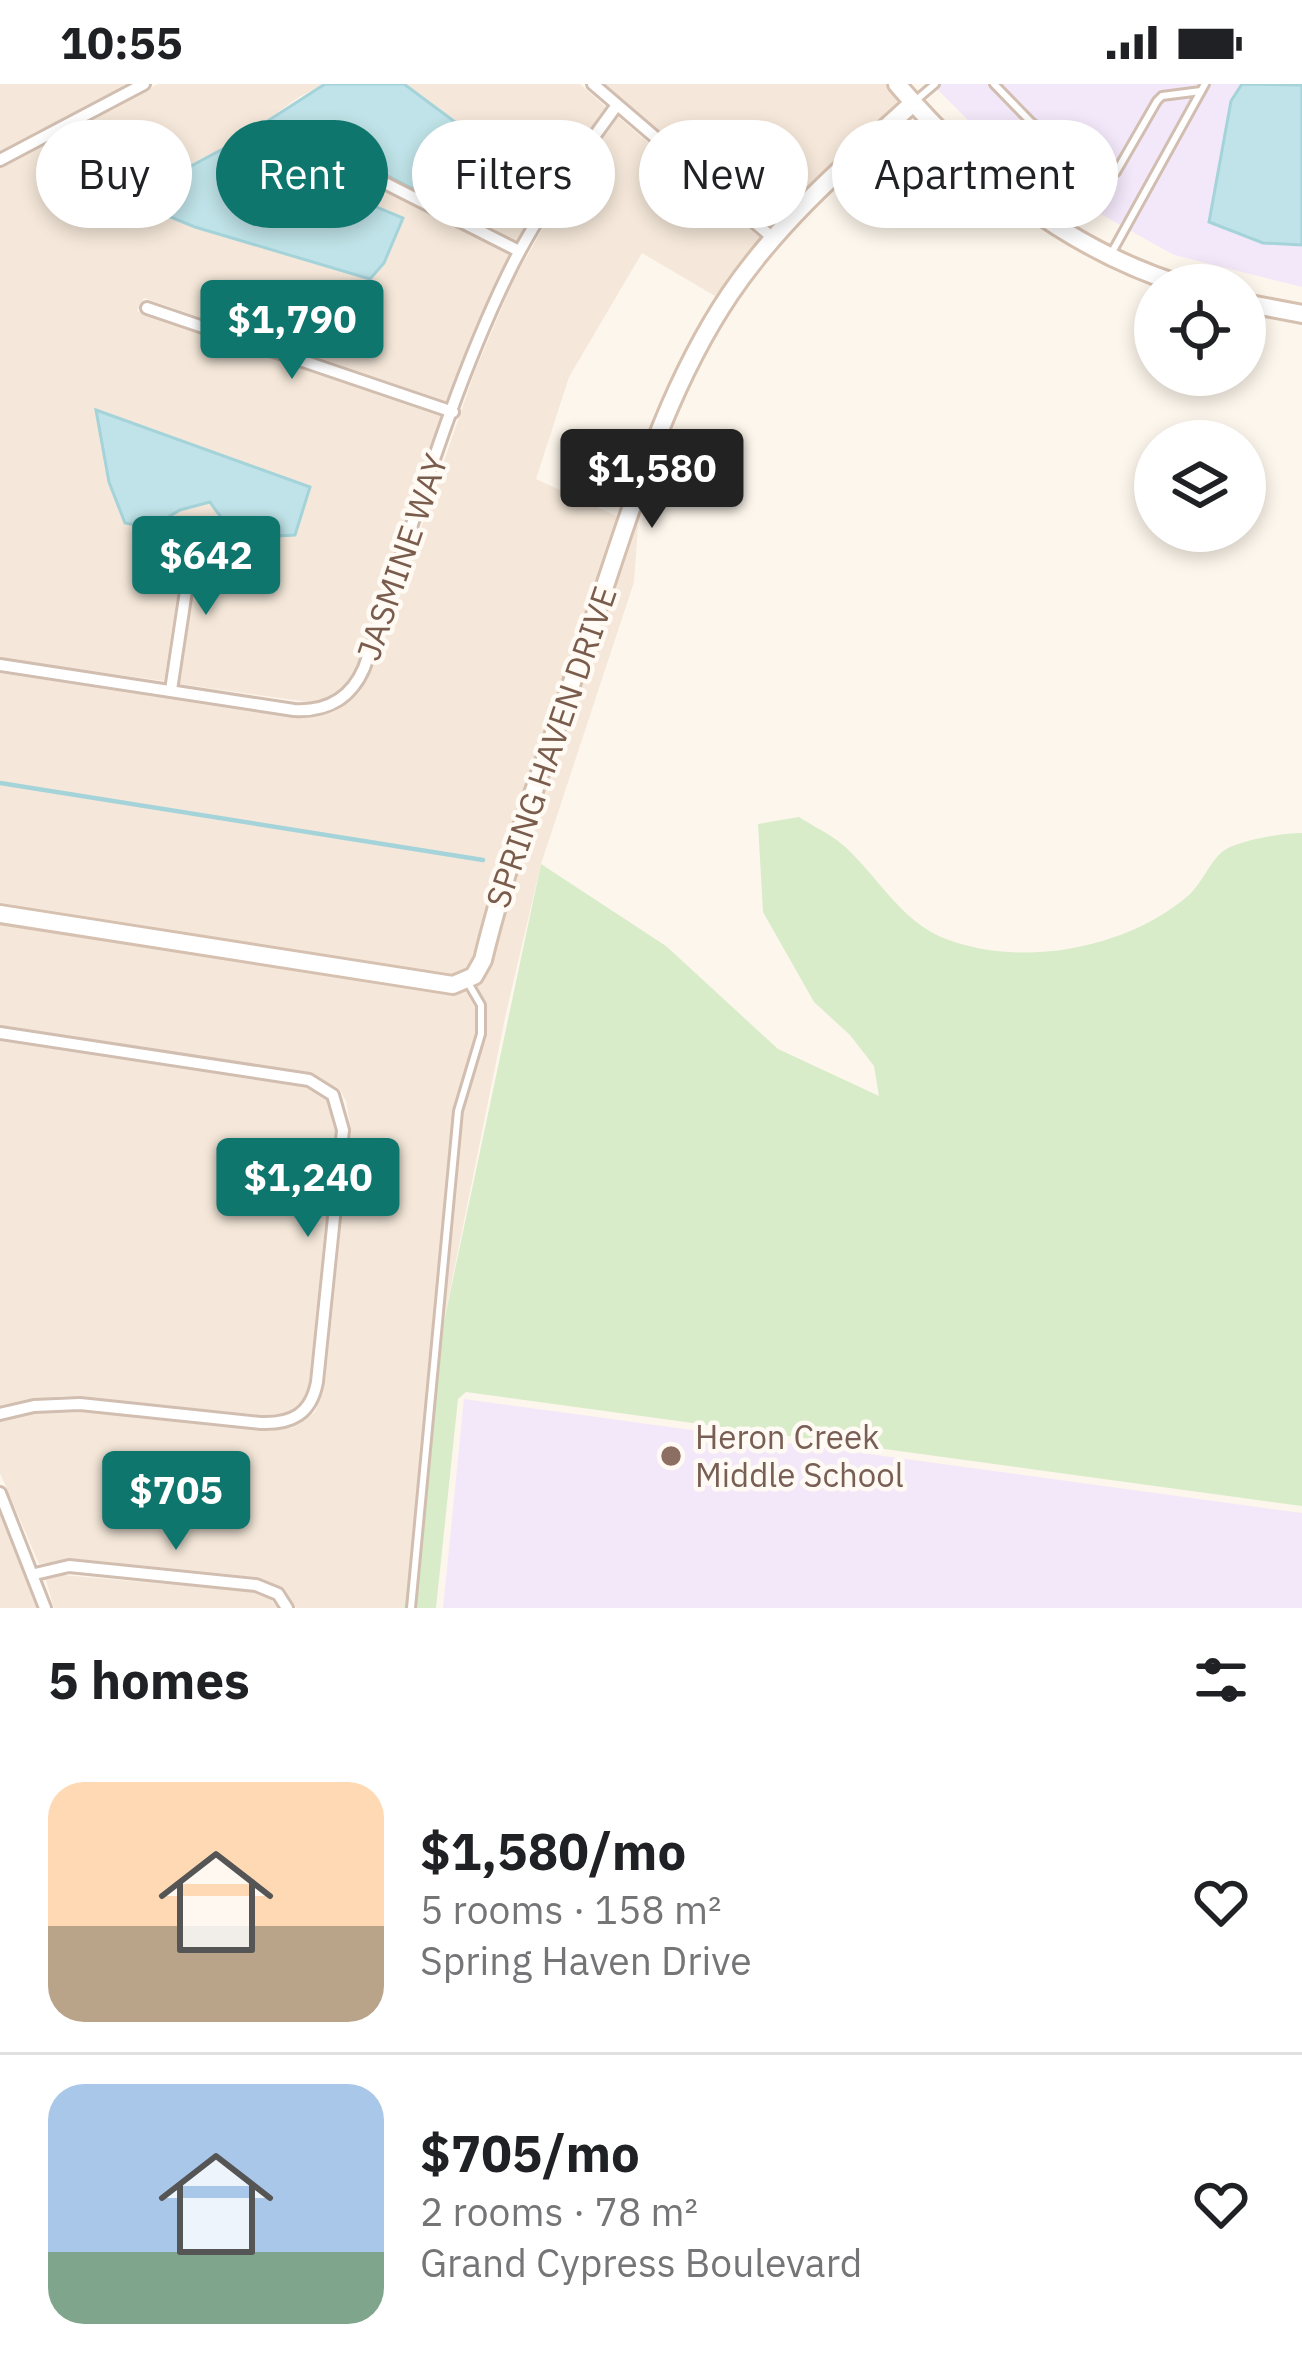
<!DOCTYPE html>
<meta charset="utf-8">
<style>
:root{--surface:#fff;--page:#f6f6f6;--text:#202124;--muted:#757577;--line:#e0e0e0;--accent:#0f766e}
body{margin:0;font-family:"IBM Plex Sans",sans-serif;background:var(--page);color:var(--text);height:100vh;display:flex;flex-direction:column;font-size:45px;white-space:nowrap}
*{box-sizing:border-box;margin:0}
p{font-size:39px;color:var(--muted)}
.icon{flex:none;width:66px;height:66px;fill:none;stroke:currentColor;stroke-width:2;stroke-linecap:round;stroke-linejoin:round}
.map{position:relative;height:1524px;overflow:hidden}
.side{display:flex;flex-direction:column;background:var(--surface);flex:1}
.side>*{flex:none}
.hud{position:absolute;left:36px;top:36px;width:1230px;height:108px;display:flex;gap:24px}
.buttons{position:absolute;left:1134px;top:180px;display:grid;gap:24px}
.buttons a{display:grid;place-items:center;width:132px;height:132px;border-radius:50%;background:var(--surface);box-shadow:0 6px 18px #0003;font-size:60px}
.price{position:absolute;translate:-50% -102px;padding:0 27px;border-radius:12px;background:var(--accent);color:#fff;font-size:39px;line-height:78px;filter:drop-shadow(0 3px 6px #0008)}
.price::after{content:'';position:absolute;left:50%;top:72px;width:36px;height:27px;margin-left:-18px;background:inherit;clip-path:polygon(0 0,100% 0,50% 100%)}
.price.current{background:#222;color:#fff}
ul{padding:0;list-style:none}
li{display:flex;align-items:center;gap:36px;height:300px;padding:0 48px}
li+li{border-top:3px solid var(--line)}
li span{display:grid;place-items:center;flex:none;width:336px;height:240px;border-radius:36px;color:#555}
li>.icon{margin-inline-start:auto}
span .icon{width:144px;height:144px;fill:#fffc;stroke-width:1}
li b{font-size:51px}
h2{display:flex;justify-content:space-between;align-items:center;height:144px;padding:0 48px;font-size:51px}
.chip{padding:0 42px;border-radius:54px;background:var(--surface);box-shadow:0 6px 18px #0003;font-size:42px;line-height:108px}
.chip.current{background:var(--accent);color:#fff}
.status{display:flex;justify-content:space-between;align-items:center;height:84px;padding:0 60px;background:var(--surface);direction:ltr}
.status svg{height:33px;fill:currentColor}
.map>svg:first-child{display:block}
</style>
<div class="status"><b>10:55</b><svg viewBox="0 0 49 12"><path d="M0 12V9h3v3zM5 12V6h3v6zM10 12V3h3v9zM15 12V0h3v12zM26 1h20v11H26zM47 4h2v5h-2z"/></svg></div>
<div class="map">
<svg width="1302" height="1524" viewBox="0 0 1302 1524">
<rect width="100%" height="100%" fill="#fdf6ec"/>
<g fill="#f5e8da" fill-rule="evenodd">
<path d="M 0,0 L 129,0 L 0,68 Z"/>
<path d="M 158,0 L 325,0 L 299,13 L 147,123 L 195,143 L 370,195 L 391,127 L 349,112 L 349,98 L 361,86 L 365,88 L 361,96 L 509,171 L 472,250 L 448,318 L 144,214 L 137,227 L 443,333 L 354,589 L 337,609 L 315,619 L 180,600 L 202,447 L 187,447 L 164,597 L 0,574 L 0,84 ZM 97,326 L 301,430 L 295,451 L 225,442 L 210,418 L 180,426 L 150,444 Z"/>
<path d="M 404,0 L 580,0 L 606,23 L 551,100 L 516,157 L 415,106 L 437,76 L 455,38 Z"/>
<path d="M 605,0 L 887,0 L 903,18 L 772,143 Z"/>
<path d="M 618,33 L 762,155 L 715,212 L 642,169 L 569,293 L 536,395 L 621,434 L 508,756 L 468,887 L 454,893 L 0,823 L 0,589 L 308,634 L 333,628 L 359,609 L 372,586 L 475,287 L 514,195 L 564,107 Z"/>
<path d="M 635,440 L 638,442 L 634,498 L 541,780 L 506,929 L 439,1261 L 404,1524 L 296,1524 L 283,1504 L 259,1493 L 78,1475 L 39,1480 L 0,1389 L 0,1338 L 35,1329 L 95,1328 L 271,1347 L 294,1343 L 315,1328 L 325,1299 L 351,1046 L 346,1017 L 340,1006 L 312,989 L 0,941 L 0,838 L 451,908 L 467,907 L 478,900 L 490,879 L 524,759 Z"/>
<path d="M 0,956 L 306,1003 L 327,1016 L 335,1047 L 309,1298 L 305,1314 L 297,1325 L 283,1331 L 263,1331 L 63,1312 L 0,1322 Z"/>
<path d="M 0,1430 L 27,1493 L 37,1524 L 0,1524 Z"/>
<path d="M 53,1490 L 254,1508 L 267,1512 L 278,1524 L 54,1524 L 45,1493 Z"/>
</g>
<g fill="#f3e8fa">
<path d="M 932,0 L 1302,0 L 1302,203 L 1174,171 L 1036,94 L 970,38 Z"/>
<path d="M 464,1315 L 1302,1429 L 1302,1524 L 443,1524 Z"/>
</g>
<path fill="#d8ecc9" d="M 799,733 C 811,741 826,748 838,757 C 876,787 898,837 946,855 C 1022,884 1127,865 1189,811 C 1202,799 1209,779 1222,768 C 1236,756 1284,749 1302,749 L 1302,1422 L 466,1308 L 458,1315 L 436,1524 L 404,1524 L 439,1261 L 541,780 L 666,862 L 778,965 L 879,1012 L 874,982 L 850,951 L 814,918 L 763,828 L 758,740 Z"/>
<g fill="#bfe3e8" stroke="#a5d3da" stroke-width="3">
<path d="M 325,0 L 404,0 L 455,38 L 437,76 L 415,106 L 369,82 L 349,98 L 350,112 L 403,134 L 384,179 L 370,195 L 195,143 L 146,123 L 154,102 L 232,60 Z"/>
<path d="M 1242,0 L 1302,1 L 1302,161 L 1263,159 L 1209,138 L 1231,17 Z"/>
<path d="M 96,326 L 310,403 L 295,451 C 249,453 237,459 210,418 L 180,426 L 150,444 L 125,439 L 109,398 Z"/>
</g>
<g fill="none" stroke-linecap="round" stroke-linejoin="round">
<path stroke="#a5d3da" stroke-width="4.5" d="M 0,699 L 483,776"/>
<g stroke="#d1beb0" stroke-width="12">
<g id="lane">
<path d="M 994,0 L 1031,38 L 1105,93 L 1116,88 L 1157,17 L 1162,12 L 1201,7"/>
<path d="M 915,17 L 935,0"/>
<path d="M 1111,170 L 1205,0"/>
<path d="M 411,1524 L 458,1027 L 481,950 L 481,921 L 467,897"/>
</g>
</g>
<g stroke="#d1beb0" stroke-width="16">
<g id="street">
<path d="M 593,0 L 773,154"/>
<path d="M 0,76 L 144,0"/>
<path d="M 371,92 L 519,167"/>
<path d="M 147,224 L 453,328"/>
<path d="M 0,581 L 294,626 C 327,628 351,614 364,584 C 409,456 448,314 507,192 C 536,131 577,76 617,21"/>
<path d="M 171,606 L 194,454"/>
<path d="M 0,949 L 309,996 L 333,1011 L 343,1046 L 317,1298 C 311,1330 292,1340 261,1339 L 80,1320 L 34,1322 L 0,1330"/>
<path d="M 0,1409 L 45,1524"/>
<path d="M 35,1490 L 69,1482 L 256,1501 L 278,1510 L 287,1524"/>
</g>
</g>
<g stroke="#d6c0b0" stroke-width="22">
<g id="secondary">
<path d="M 897,0 C 974,90 1067,165 1182,201"/>
<path d="M 1245,219 L 1302,230"/>
<path d="M 0,830 L 453,901 L 474,892 L 483,876 C 510,764 553,656 590,546 C 630,431 662,311 730,210 C 780,136 848,78 913,19"/>
</g>
</g>
<use href="#lane" stroke="#fff" stroke-width="6"/>
<use href="#street" stroke="#fff" stroke-width="10"/>
<use href="#secondary" stroke="#fff" stroke-width="16"/>
</g>
<circle fill="#8d6e63" stroke="#fffaf3" stroke-width="4.5" cx="671" cy="1372" r="12"/>
<g text-anchor="middle" stroke-width="9" stroke-linejoin="round" paint-order="stroke">
<g font-size="33" fill="#7a5c4d" stroke="#fffaf3">
<text transform="translate(402 473) rotate(-71)" y="12">JASMINE WAY</text>
<text transform="translate(551 663) rotate(-71)" y="12">SPRING HAVEN DRIVE</text>
</g>
<g font-size="33" fill="#785e54" stroke="#fffaf3" text-anchor="start">
<text x="695" y="1365">Heron Creek<tspan x="695" dy="38">Middle School</tspan></text>
</g>
</g>
</svg>
<div class="buttons">
<a><svg class="icon" aria-label="locate" viewBox="0 0 24 24"><circle cx="12" cy="12" r="6"/><path d="M12 2v4M12 18v4M2 12h4M18 12h4"/></svg></a>
<a><svg class="icon" aria-label="layers" viewBox="0 0 24 24"><path d="M12 4l9 5-9 5-9-5zM3 14l9 5 9-5"/></svg></a>
</div>
<b class="price" style="left:292px;top:298px">$1,790</b>
<b class="price current" style="left:652px;top:447px">$1,580</b>
<b class="price" style="left:206px;top:534px">$642</b>
<b class="price" style="left:308px;top:1156px">$1,240</b>
<b class="price" style="left:176px;top:1469px">$705</b>
<div class="hud">
<a class="chip">Buy</a>
<a class="chip current">Rent</a>
<a class="chip">Filters</a>
<a class="chip">New</a>
<a class="chip">Apartment</a>
</div>
</div>
<section class="side">
<h2>5 homes<svg class="icon" aria-label="filters" viewBox="0 0 24 24"><path d="M4 7h16M4 17h16"/><circle cx="9" cy="7" r="2"/><circle cx="15" cy="17" r="2"/></svg></h2>
<ul>
<li><span style="background:linear-gradient(#ffd9b3 60%,#b9a48a 0)"><svg class="icon" aria-label="home" viewBox="0 0 24 24"><path d="M3 11l9-7 9 7M6 9v11h12V9"/></svg></span><div><b>$1,580/mo</b><p>5 rooms · 158 m²</p><p>Spring Haven Drive</p></div><svg class="icon" aria-label="heart" viewBox="0 0 24 24"><path d="M12 20l-8-8c-3-5 5-10 8-4 3-6 11-1 8 4z"/></svg></li>
<li><span style="background:linear-gradient(#a9c7e8 70%,#7fa58c 0)"><svg class="icon" aria-label="home" viewBox="0 0 24 24"><path d="M3 11l9-7 9 7M6 9v11h12V9"/></svg></span><div><b>$705/mo</b><p>2 rooms · 78 m²</p><p>Grand Cypress Boulevard</p></div><svg class="icon" aria-label="heart" viewBox="0 0 24 24"><path d="M12 20l-8-8c-3-5 5-10 8-4 3-6 11-1 8 4z"/></svg></li>
</ul>
</section>
